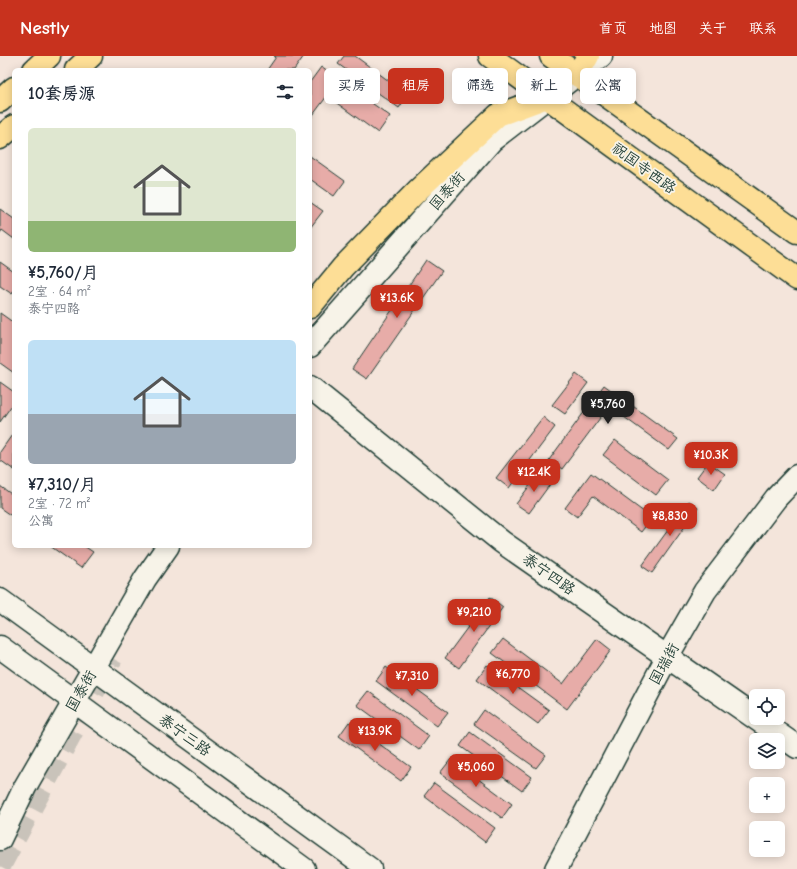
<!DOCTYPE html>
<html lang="zh">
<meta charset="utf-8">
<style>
:root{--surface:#fff;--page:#f2f2f3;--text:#1f2937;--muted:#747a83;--accent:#c8321e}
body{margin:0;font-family:"Comic Neue","LXGW WenKai TC",sans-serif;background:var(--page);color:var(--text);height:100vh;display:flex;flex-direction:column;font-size:15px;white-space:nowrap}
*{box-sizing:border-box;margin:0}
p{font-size:13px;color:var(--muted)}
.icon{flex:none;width:22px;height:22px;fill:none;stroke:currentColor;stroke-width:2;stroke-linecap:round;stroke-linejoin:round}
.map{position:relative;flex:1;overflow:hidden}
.details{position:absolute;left:12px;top:12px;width:300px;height:480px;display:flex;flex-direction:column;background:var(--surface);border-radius:6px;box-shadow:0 2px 10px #0003}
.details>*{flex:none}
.guide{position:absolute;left:324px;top:12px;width:380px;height:36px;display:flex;gap:8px}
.tools{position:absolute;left:749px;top:633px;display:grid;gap:8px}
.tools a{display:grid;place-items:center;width:36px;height:36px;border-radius:6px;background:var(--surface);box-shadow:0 2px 10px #0003;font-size:20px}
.price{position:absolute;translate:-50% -34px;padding:0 9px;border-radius:8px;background:var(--accent);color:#fff;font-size:13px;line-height:26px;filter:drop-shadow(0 1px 2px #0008)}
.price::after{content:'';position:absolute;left:50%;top:24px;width:12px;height:9px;margin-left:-6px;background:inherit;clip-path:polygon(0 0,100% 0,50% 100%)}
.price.active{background:#222;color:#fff}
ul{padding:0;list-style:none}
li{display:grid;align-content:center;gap:8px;height:212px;padding:0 16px}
li span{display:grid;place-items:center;height:124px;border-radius:6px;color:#555}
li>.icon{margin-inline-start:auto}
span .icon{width:72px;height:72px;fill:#fffc;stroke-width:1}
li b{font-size:17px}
h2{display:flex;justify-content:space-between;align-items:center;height:48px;padding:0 16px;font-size:17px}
.pill{padding:0 14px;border-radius:6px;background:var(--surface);box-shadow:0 2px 10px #0003;font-size:14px;line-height:36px}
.pill.active{background:var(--accent);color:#fff}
header{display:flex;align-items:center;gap:24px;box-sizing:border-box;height:56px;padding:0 20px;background:var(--accent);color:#fff}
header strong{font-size:19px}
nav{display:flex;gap:22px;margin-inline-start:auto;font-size:14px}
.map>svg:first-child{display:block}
</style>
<header>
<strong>Nestly</strong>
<nav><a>首页</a><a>地图</a><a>关于</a><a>联系</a></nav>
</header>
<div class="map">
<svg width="797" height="813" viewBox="0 0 797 813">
<rect width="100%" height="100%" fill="#f4e5db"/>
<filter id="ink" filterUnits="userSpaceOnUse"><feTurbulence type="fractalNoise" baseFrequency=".025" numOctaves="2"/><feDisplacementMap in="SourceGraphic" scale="8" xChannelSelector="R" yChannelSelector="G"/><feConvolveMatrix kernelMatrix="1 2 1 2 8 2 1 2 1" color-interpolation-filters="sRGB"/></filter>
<g filter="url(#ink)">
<g fill="#e7aca8" stroke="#1f3d34">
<path d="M 274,0 L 304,0 L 294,14 L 267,14 L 276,1 Z"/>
<path d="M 344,0 L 355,0 L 408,39 L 399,52 L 338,8 Z"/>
<path d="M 321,11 L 390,60 L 378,77 L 327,40 L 310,63 L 310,26 Z"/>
<path d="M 310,100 L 345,125 L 334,140 L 310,123 Z"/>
<path d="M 310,146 L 323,155 L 310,172 Z"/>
<path d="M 0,153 L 14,163 L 14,183 L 2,174 L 0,177 Z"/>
<path d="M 426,204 L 442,215 L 367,323 L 352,313 Z"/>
<path d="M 0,206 L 14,216 L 14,235 L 12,238 L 0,230 Z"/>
<path d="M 0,257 L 14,267 L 14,317 L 0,307 Z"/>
<path d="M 576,318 L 588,327 L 565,358 L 552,349 Z"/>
<path d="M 0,326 L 14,336 L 14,346 L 0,366 Z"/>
<path d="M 604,329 L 678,383 L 669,394 L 609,350 L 562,413 L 549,404 Z"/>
<path d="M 543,361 L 555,371 L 509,432 L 496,422 Z"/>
<path d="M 14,376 L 14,414 L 0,404 L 0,396 Z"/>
<path d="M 615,384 L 668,424 L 656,439 L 603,399 Z"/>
<path d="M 708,406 L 725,418 L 714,434 L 697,421 Z"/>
<path d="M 539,417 L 551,427 L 529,457 L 516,448 Z"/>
<path d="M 591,417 L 652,462 L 641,476 L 593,440 L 577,461 L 565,452 Z"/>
<path d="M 0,430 L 14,440 L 14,453 L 10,459 L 0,452 Z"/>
<path d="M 689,445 L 698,452 L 652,517 L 642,510 Z"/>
<path d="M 50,490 L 84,490 L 93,496 L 81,512 Z"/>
<path d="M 490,541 L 503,551 L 459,612 L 445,602 Z"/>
<path d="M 503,583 L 563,628 L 597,583 L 611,594 L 567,653 L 492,597 Z"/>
<path d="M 487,609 L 549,654 L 538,668 L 477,623 Z"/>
<path d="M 386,611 L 448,656 L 437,670 L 376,625 Z"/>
<path d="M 368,635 L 429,680 L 419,694 L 357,649 Z"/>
<path d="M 484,654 L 546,699 L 536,712 L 474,668 Z"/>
<path d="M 349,666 L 411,711 L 401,725 L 339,680 Z"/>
<path d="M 470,676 L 532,721 L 522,735 L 460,690 Z"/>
<path d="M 451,703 L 512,748 L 502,762 L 440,717 Z"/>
<path d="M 434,727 L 495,772 L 485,786 L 424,740 Z"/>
</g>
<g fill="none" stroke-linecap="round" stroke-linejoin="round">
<path stroke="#c9c3ba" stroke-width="22" stroke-dasharray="22 11" stroke-linecap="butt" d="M 0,810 L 112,602"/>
<g stroke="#1f3d34" stroke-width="25">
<g id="minor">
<path d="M 310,290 L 492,84 L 601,0"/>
<path d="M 310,331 L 502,486 L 797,691"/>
<path d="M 0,544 L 370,813"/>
<path d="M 0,591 L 304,813"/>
<path d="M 0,783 L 25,731 L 145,523 L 168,490"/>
<path d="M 556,813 L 667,601 L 705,535 L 776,442 L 797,420"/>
</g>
</g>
<g stroke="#1f3d34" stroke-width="25">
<g id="major">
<path d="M 490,0 L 797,223"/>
<path d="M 551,0 L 797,176"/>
<path d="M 34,14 L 49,0"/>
<path d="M 76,14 L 91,0"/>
<path d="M 577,19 L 588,0"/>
<path d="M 0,45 L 14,32"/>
<path d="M 0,82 L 14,70"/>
<path d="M 310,251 L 343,211 L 419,133 L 498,59 L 547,41"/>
</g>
</g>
<use href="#minor" stroke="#f7f3e8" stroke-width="22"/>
<use href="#major" stroke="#fdde96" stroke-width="22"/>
</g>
</g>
<g text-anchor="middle" stroke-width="3.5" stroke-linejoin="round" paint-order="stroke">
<g font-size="15" fill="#1f3d34" stroke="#f7f3e8">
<text transform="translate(644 112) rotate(36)" y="5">祝国寺西路</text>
<text transform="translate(447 135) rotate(-49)" y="5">国泰街</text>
<text transform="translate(549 518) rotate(35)" y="5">泰宁四路</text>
<text transform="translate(664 608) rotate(-61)" y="5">国瑞街</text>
<text transform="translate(81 635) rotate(-60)" y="5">国泰街</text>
<text transform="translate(185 679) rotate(36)" y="5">泰宁三路</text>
</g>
</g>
</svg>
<div class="tools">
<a><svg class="icon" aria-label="locate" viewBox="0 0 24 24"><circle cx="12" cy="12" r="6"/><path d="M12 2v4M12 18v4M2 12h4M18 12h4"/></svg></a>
<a><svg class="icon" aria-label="layers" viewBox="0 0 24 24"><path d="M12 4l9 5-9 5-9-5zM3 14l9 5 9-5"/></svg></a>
<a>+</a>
<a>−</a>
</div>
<b class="price" style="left:397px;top:263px">¥13.6K</b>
<b class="price active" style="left:608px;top:369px">¥5,760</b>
<b class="price" style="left:711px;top:420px">¥10.3K</b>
<b class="price" style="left:534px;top:437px">¥12.4K</b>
<b class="price" style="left:670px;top:481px">¥8,830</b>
<b class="price" style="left:474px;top:577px">¥9,210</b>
<b class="price" style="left:513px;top:639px">¥6,770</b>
<b class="price" style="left:412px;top:641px">¥7,310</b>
<b class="price" style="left:375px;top:696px">¥13.9K</b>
<b class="price" style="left:476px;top:732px">¥5,060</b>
<div class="guide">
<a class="pill">买房</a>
<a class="pill active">租房</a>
<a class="pill">筛选</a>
<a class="pill">新上</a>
<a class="pill">公寓</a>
</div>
<section class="details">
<h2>10套房源<svg class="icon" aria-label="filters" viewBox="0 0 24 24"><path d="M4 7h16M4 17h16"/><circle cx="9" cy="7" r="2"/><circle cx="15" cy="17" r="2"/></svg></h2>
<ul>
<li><span style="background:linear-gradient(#dfe7d0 75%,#8fb573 0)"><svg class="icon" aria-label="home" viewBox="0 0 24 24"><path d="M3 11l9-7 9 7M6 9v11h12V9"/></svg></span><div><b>¥5,760/月</b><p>2室 · 64 m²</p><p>泰宁四路</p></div></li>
<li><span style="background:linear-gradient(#bfe0f5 60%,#9aa5b1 0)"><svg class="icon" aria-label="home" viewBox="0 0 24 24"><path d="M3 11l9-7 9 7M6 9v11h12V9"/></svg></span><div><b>¥7,310/月</b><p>2室 · 72 m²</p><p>公寓</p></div></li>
</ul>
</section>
</div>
